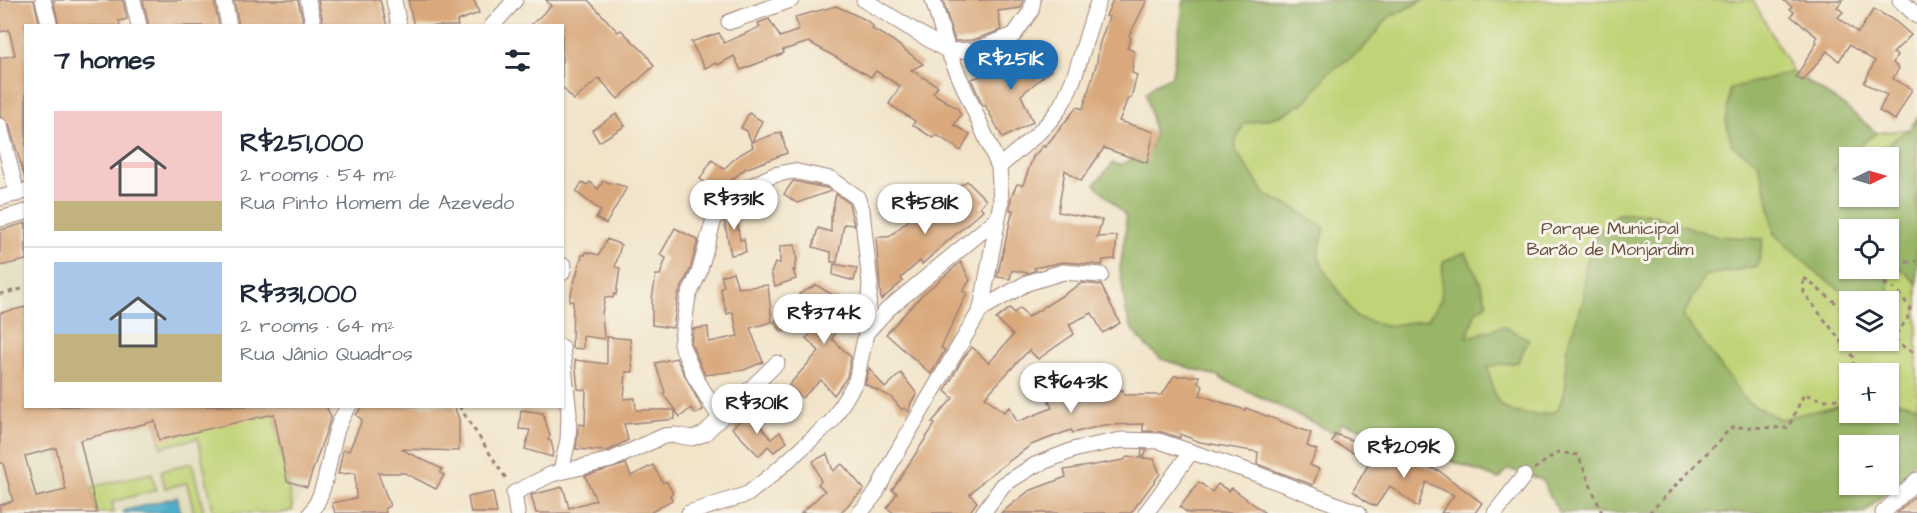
<!DOCTYPE html>
<meta charset="utf-8">
<style>
:root{--surface:#fff;--page:#f2f2f3;--text:#1f2937;--muted:#747a83;--line:#e0e1e3;--accent:#1f6fb2}
body{margin:0;font-family:"Architects Daughter",sans-serif;background:var(--page);color:var(--text);height:100vh;display:flex;flex-direction:column;font-size:22px;white-space:nowrap}
*{box-sizing:border-box;margin:0}
p{font-size:20px;color:var(--muted)}
.icon{flex:none;width:33px;height:33px;fill:none;stroke:currentColor;stroke-width:2;stroke-linecap:round;stroke-linejoin:round}
.map{position:relative;flex:1;overflow:hidden}
.details{position:absolute;left:24px;top:24px;width:540px;height:384px;display:flex;flex-direction:column;background:var(--surface);border-radius:0px;box-shadow:0 2px 4px #0004}
.details>*{flex:none}
.needle{width:39px;rotate:85deg}
.buttons{position:absolute;left:1839px;top:147px;display:grid;gap:12px}
.buttons a{display:grid;place-items:center;width:60px;height:60px;border-radius:0px;background:var(--surface);box-shadow:0 2px 4px #0004;font-size:30px}
.price{position:absolute;translate:-50% -51px;padding:0 14px;border-radius:21px;background:#fff;color:#222;font-size:20px;line-height:39px;filter:drop-shadow(0 2px 3px #0008)}
.price::after{content:'';position:absolute;left:50%;top:36px;width:18px;height:14px;margin-left:-9px;background:inherit;clip-path:polygon(0 0,100% 0,50% 100%)}
.price.on{background:var(--accent);color:#fff}
ul{padding:0;list-style:none}
li{display:flex;align-items:center;gap:18px;height:150px;padding:0 30px}
li+li{border-top:2px solid var(--line)}
li span{display:grid;place-items:center;flex:none;width:168px;height:120px;border-radius:0px;color:#555}
li>.icon{margin-inline-start:auto}
span .icon{width:72px;height:72px;fill:#fffc;stroke-width:1}
li b{font-size:26px}
h2{display:flex;justify-content:space-between;align-items:center;height:72px;padding:0 30px;font-size:26px}
.map>svg:first-child{display:block}
</style>
<div class="map">
<svg width="1917" height="513" viewBox="0 0 1917 513">
<rect width="100%" height="100%" fill="#f7f3e8"/>
<filter id="ink" filterUnits="userSpaceOnUse"><feTurbulence type="fractalNoise" baseFrequency=".0167" numOctaves="2"/><feDisplacementMap in="SourceGraphic" scale="12" xChannelSelector="R" yChannelSelector="G"/><feConvolveMatrix kernelMatrix="1 2 1 2 8 2 1 2 1" color-interpolation-filters="sRGB"/></filter>
<filter id="wash" filterUnits="userSpaceOnUse"><feTurbulence type="fractalNoise" baseFrequency=".008" numOctaves="4" result="noise"/><feDisplacementMap in="SourceGraphic" scale="24" xChannelSelector="R" yChannelSelector="G"/><feGaussianBlur stdDeviation="1.35" result="paint"/><feColorMatrix in="noise" values="0 0 0 0 0 0 0 0 0 0 0 0 0 0 0 0 0 1.4 0 .05"/><feComposite in="paint" operator="in"/></filter>
<g filter="url(#wash)">
<rect width="100%" height="100%" fill="#f2e4c9"/>
<path fill="#e0dcbb" d="M 25,223 L 26,406 L 337,407 L 331,417 L 307,487 L 291,513 L 0,513 L 0,230 Z"/>
<g fill="#c0d376" stroke="#857950" stroke-width="1.5" fill-rule="evenodd">
<path d="M 1184,0 L 1753,0 L 1793,72 L 1843,105 L 1877,133 L 1910,129 L 1917,118 L 1917,457 L 1897,486 L 1888,446 L 1850,446 L 1850,484 L 1580,513 L 1517,459 L 1499,479 L 1343,420 L 1221,380 L 1130,217 L 1095,184 L 1113,163 L 1148,175 L 1157,166 ZM 1850,158 L 1888,158 L 1888,196 L 1850,196 ZM 1850,230 L 1888,230 L 1888,268 L 1850,268 ZM 1850,302 L 1888,302 L 1888,340 L 1850,340 ZM 1850,374 L 1888,374 L 1888,412 L 1850,412 Z"/>
<path d="M 328,406 L 328,411 L 275,421 L 293,510 L 283,513 L 214,513 L 198,438 L 161,447 L 152,407 Z"/>
<path d="M 192,463 L 204,513 L 194,513 L 187,483 L 165,488 L 161,471 Z"/>
<path d="M 152,473 L 156,490 L 112,502 L 114,513 L 97,513 L 91,487 Z"/>
</g>
<g fill="#98b567" stroke="#716a49" stroke-width="1.5" fill-rule="evenodd">
<path d="M 1184,0 L 1424,0 L 1389,17 L 1362,50 L 1327,74 L 1307,101 L 1280,116 L 1244,124 L 1236,141 L 1235,150 L 1267,196 L 1292,207 L 1325,228 L 1318,255 L 1324,270 L 1356,317 L 1385,326 L 1427,320 L 1441,300 L 1443,262 L 1465,252 L 1479,279 L 1487,304 L 1476,311 L 1467,338 L 1503,326 L 1529,339 L 1518,362 L 1487,367 C 1491,378 1493,394 1499,403 C 1509,416 1545,417 1558,410 L 1566,385 L 1566,351 L 1584,297 L 1585,268 L 1595,235 L 1617,214 L 1648,213 L 1715,236 L 1763,239 L 1758,266 L 1705,276 L 1683,316 L 1747,402 L 1780,419 L 1849,403 L 1850,412 L 1888,412 L 1889,399 L 1917,406 L 1917,457 L 1897,486 L 1894,485 L 1864,513 L 1559,513 L 1541,479 L 1508,469 L 1499,479 L 1384,435 L 1342,423 L 1336,434 L 1219,377 L 1161,359 L 1146,346 L 1133,331 L 1126,313 L 1120,269 L 1126,228 L 1125,215 L 1095,184 L 1113,163 L 1120,165 L 1150,150 L 1155,135 L 1146,93 L 1155,84 L 1172,76 ZM 1850,446 L 1888,446 L 1888,484 L 1850,484 Z"/>
<path d="M 1793,72 L 1843,105 L 1877,133 L 1846,155 L 1832,170 L 1849,166 L 1850,196 L 1888,196 L 1888,158 L 1867,157 L 1910,129 L 1917,118 L 1917,284 L 1891,259 L 1888,301 C 1881,301 1871,303 1864,301 C 1838,296 1794,252 1774,234 L 1769,202 L 1758,163 L 1732,145 L 1726,121 L 1730,88 ZM 1850,230 L 1888,230 L 1888,268 L 1850,268 Z"/>
</g>
<path fill="#48acc7" stroke="#496679" stroke-width="1.5" d="M 177,497 L 181,513 L 124,513 L 123,511 Z"/>
<g id="blocks">
<g fill="#d9a87b" fill-rule="evenodd">
<path d="M 0,0 L 34,0 L 40,26 L 26,26 L 26,182 L 9,124 L 0,117 L 0,58 L 15,55 L 9,30 L 0,32 Z"/>
<path d="M 53,0 L 123,0 L 127,19 L 119,21 L 120,26 L 59,26 Z"/>
<path d="M 143,0 L 214,0 L 219,26 L 149,26 Z"/>
<path d="M 234,0 L 298,0 L 304,26 L 239,26 Z"/>
<path d="M 318,0 L 380,0 L 387,26 L 324,26 Z"/>
<path d="M 408,0 L 474,0 L 479,13 L 457,21 L 458,26 L 414,26 Z"/>
<path d="M 546,0 L 588,0 L 618,32 L 621,30 L 646,54 L 654,66 L 618,99 L 599,78 L 574,100 L 562,87 L 562,26 L 530,26 L 551,6 Z"/>
<path d="M 943,0 L 1023,0 L 1021,8 L 998,11 L 1001,30 L 973,40 L 955,41 Z"/>
<path d="M 1113,0 L 1147,0 L 1129,36 L 1131,38 L 1127,48 L 1134,51 L 1132,73 L 1137,75 L 1131,98 L 1128,98 L 1119,121 L 1154,132 L 1147,163 L 1104,148 L 1081,181 L 1065,170 L 1058,212 L 1102,220 L 1097,237 L 1117,236 L 1115,259 L 1103,260 L 1102,265 L 1063,262 L 1034,268 L 1036,270 L 1028,273 L 1012,270 L 1010,279 L 997,277 L 1013,210 L 1010,210 L 1011,197 L 1017,184 L 1023,185 L 1033,157 L 1044,145 L 1045,147 L 1077,107 L 1083,109 L 1097,62 L 1099,45 L 1109,17 L 1106,16 Z"/>
<path d="M 1783,0 L 1843,0 L 1837,7 L 1843,12 L 1838,17 L 1858,33 L 1874,9 L 1895,21 L 1911,35 L 1893,53 L 1897,55 L 1893,63 L 1899,68 L 1893,79 L 1912,89 L 1895,120 L 1879,111 L 1887,95 L 1864,83 L 1875,61 L 1849,45 L 1839,61 L 1827,51 L 1803,81 L 1796,77 L 1817,42 L 1815,40 L 1817,37 L 1791,16 L 1794,12 L 1790,9 L 1792,7 Z"/>
<path d="M 836,6 L 866,20 L 873,26 L 872,29 L 892,40 L 923,64 L 911,70 L 938,86 L 933,93 L 957,108 L 961,115 L 954,125 L 970,134 L 961,151 L 937,135 L 933,138 L 913,125 L 915,121 L 889,104 L 900,86 L 876,71 L 871,77 L 809,42 L 783,50 L 784,53 L 741,70 L 734,56 L 718,65 L 716,63 L 705,68 L 691,42 L 719,33 L 724,43 L 760,27 L 758,23 L 769,19 L 780,37 L 799,30 L 795,17 Z"/>
<path d="M 1024,48 L 1034,58 L 1040,54 L 1051,70 L 1021,95 L 1033,122 L 1003,138 L 985,105 L 983,106 L 971,79 L 1006,69 L 1005,59 Z"/>
<path d="M 749,113 L 762,121 L 752,142 L 781,132 L 787,153 L 745,169 L 718,191 L 700,179 L 712,160 L 724,169 L 736,157 L 753,147 L 747,131 L 741,128 Z"/>
<path d="M 616,114 L 625,126 L 599,142 L 592,130 Z"/>
<path d="M 603,181 L 627,187 L 606,224 L 596,218 L 601,211 L 576,192 L 582,182 L 587,185 L 590,182 L 598,189 Z"/>
<path d="M 793,181 L 827,188 L 831,191 L 797,203 L 784,194 Z"/>
<path d="M 967,181 L 986,200 L 980,206 L 983,210 L 922,264 L 920,261 L 901,278 L 903,281 L 881,300 L 876,237 L 889,237 L 925,206 L 933,206 Z"/>
<path d="M 836,194 L 849,203 L 854,225 L 844,224 L 837,262 L 831,262 L 831,252 L 813,247 L 818,228 L 831,232 L 831,217 Z"/>
<path d="M 739,202 L 743,207 L 735,212 L 740,240 L 744,239 L 746,252 L 731,255 L 724,220 L 726,213 Z"/>
<path d="M 26,223 L 26,260 L 0,266 L 0,230 Z"/>
<path d="M 675,228 L 698,240 L 690,270 L 678,295 L 673,328 L 652,325 L 652,299 L 656,275 L 660,275 L 666,258 L 660,255 Z"/>
<path d="M 607,239 L 621,245 L 615,267 L 620,268 L 616,295 L 614,294 L 613,298 L 605,297 L 602,313 L 604,339 L 583,336 L 583,349 L 572,348 L 573,301 L 569,301 L 582,255 L 585,255 L 586,252 L 599,255 Z"/>
<path d="M 795,245 L 797,262 L 795,262 L 795,271 L 793,270 L 796,279 L 775,286 L 771,273 L 775,263 L 780,263 L 780,246 Z"/>
<path d="M 961,262 L 970,280 L 963,291 L 967,293 L 941,348 L 945,350 L 931,374 L 886,334 L 922,295 Z"/>
<path d="M 834,264 L 857,268 L 854,281 L 833,275 Z"/>
<path d="M 733,272 L 738,288 L 768,285 L 772,322 L 750,328 L 763,362 L 744,370 L 705,375 L 691,343 L 693,329 L 708,327 L 709,342 L 738,336 L 733,312 L 727,314 L 721,292 L 721,287 L 724,286 L 721,276 Z"/>
<path d="M 1082,283 L 1101,285 L 1120,323 L 1103,333 L 1092,313 L 1069,324 L 1074,334 L 1038,359 L 1029,350 L 985,397 L 1004,412 L 1010,407 L 1017,422 L 1052,408 L 1045,391 L 1056,385 L 1055,380 L 1067,374 L 1068,379 L 1105,375 L 1106,390 L 1123,390 L 1124,395 L 1162,395 L 1174,376 L 1199,376 L 1198,383 L 1203,386 L 1200,395 L 1245,410 L 1246,408 L 1311,433 L 1307,446 L 1317,450 L 1310,465 L 1319,469 L 1313,485 L 1257,464 L 1258,452 L 1200,442 L 1180,434 L 1180,438 L 1162,432 L 1143,431 L 1143,424 L 1104,425 L 1073,433 L 1071,430 L 1031,445 L 985,479 L 970,494 L 977,502 L 969,513 L 894,513 L 887,508 L 897,493 L 892,490 L 935,424 L 932,422 L 953,398 L 945,391 L 962,360 L 972,347 L 989,363 L 1013,335 L 996,319 L 1010,308 L 1014,313 L 1020,308 L 1028,317 Z"/>
<path d="M 816,285 L 846,303 L 854,297 L 832,339 L 851,357 L 847,377 L 834,395 L 821,380 L 802,398 L 789,385 L 819,351 L 806,338 L 831,317 L 812,305 L 804,310 L 799,294 Z"/>
<path d="M 26,307 L 26,406 L 326,406 L 331,417 L 307,487 L 287,481 L 274,414 L 159,440 L 155,421 L 80,440 L 97,513 L 0,513 L 0,505 L 13,501 L 3,463 L 0,463 L 0,313 ZM 56,448 L 66,490 L 36,497 L 25,456 Z"/>
<path d="M 784,312 L 793,323 L 782,332 L 774,322 Z"/>
<path d="M 607,337 L 630,339 L 633,372 L 626,372 L 624,399 L 635,398 L 636,410 L 675,410 L 675,419 L 624,424 L 628,440 L 608,451 L 576,449 L 579,424 L 585,425 L 586,390 L 578,389 L 575,360 L 607,364 Z"/>
<path d="M 676,358 L 703,410 L 696,414 L 691,408 L 680,417 L 663,394 L 665,392 L 655,363 Z"/>
<path d="M 869,368 L 885,388 L 901,373 L 917,394 L 911,402 L 909,412 L 904,408 L 902,410 L 891,397 L 865,384 Z"/>
<path d="M 363,406 L 454,406 L 459,419 L 459,451 L 401,449 L 442,469 L 440,473 L 444,475 L 436,489 L 405,473 L 378,473 L 390,506 L 385,508 L 386,513 L 335,513 L 332,503 L 356,498 L 355,473 L 338,474 L 343,450 L 349,451 L 362,420 L 356,415 Z"/>
<path d="M 521,410 L 543,413 L 550,436 L 548,440 L 551,441 L 553,449 L 552,457 L 525,449 L 530,430 L 519,429 Z"/>
<path d="M 749,412 L 771,439 L 780,432 L 787,442 L 774,452 L 768,446 L 759,456 L 732,428 Z"/>
<path d="M 1335,434 L 1439,471 L 1482,503 L 1475,513 L 1441,513 L 1454,495 L 1426,482 L 1418,507 L 1390,486 L 1376,506 L 1368,503 L 1353,491 L 1371,460 L 1332,442 Z"/>
<path d="M 1142,450 L 1147,450 L 1143,458 L 1154,459 L 1160,474 L 1131,513 L 1001,513 L 1029,491 L 1066,477 L 1064,470 L 1124,460 L 1127,457 L 1141,458 Z"/>
<path d="M 827,454 L 833,471 L 842,464 L 864,489 L 840,513 L 801,513 L 825,491 L 818,484 L 821,482 L 813,461 Z"/>
<path d="M 626,464 L 631,476 L 653,465 L 663,483 L 666,481 L 673,493 L 670,495 L 672,500 L 650,513 L 536,513 L 531,495 L 563,487 L 569,508 L 596,500 L 585,476 Z"/>
<path d="M 1199,482 L 1212,492 L 1218,484 L 1229,491 L 1232,488 L 1265,513 L 1188,513 L 1180,507 Z"/>
<path d="M 493,492 L 497,513 L 471,513 L 468,497 Z"/>
<path d="M 1917,494 L 1917,513 L 1897,513 L 1915,496 Z"/>
</g>
</g>
</g>
<g filter="url(#ink)">
<use href="#blocks" fill-opacity="0" stroke="#9e827a" stroke-width="1.5"/>
<g fill="none" stroke-linecap="round" stroke-linejoin="round">
<g stroke="#9e827a" stroke-width="17">
<g id="street">
<path d="M 43,0 L 50,26"/>
<path d="M 133,0 L 139,26"/>
<path d="M 224,0 L 229,26"/>
<path d="M 308,0 L 314,26"/>
<path d="M 394,0 L 399,26"/>
<path d="M 864,0 L 948,51 L 975,50 L 1014,35 L 1031,11 L 1033,0"/>
<path d="M 1900,0 L 1917,16"/>
<path d="M 729,22 L 791,0"/>
<path d="M 492,26 L 515,0"/>
<path d="M 0,126 L 17,194"/>
<path d="M 999,167 C 1018,149 1041,134 1056,113 C 1079,80 1084,36 1099,0"/>
<path d="M 0,198 L 26,191"/>
<path d="M 0,219 L 26,212"/>
<path d="M 562,273 L 564,266"/>
<path d="M 981,309 L 1027,283 L 1063,272 L 1101,275"/>
<path d="M 866,333 L 888,309 L 998,218"/>
<path d="M 561,471 L 568,440 L 569,414 L 562,347"/>
<path d="M 311,513 C 333,481 327,434 349,406"/>
<path d="M 517,513 L 514,493 L 552,474 L 611,460 L 664,436 L 675,435 L 692,438 L 704,434 L 777,363"/>
<path d="M 689,513 L 748,494 L 774,473 L 832,421 L 856,381 L 866,333 L 870,284 L 862,210 L 857,197 L 831,179 L 793,171 L 774,175 L 732,195 L 717,208 L 699,273 L 688,297 L 681,344 L 695,377 L 720,418"/>
<path d="M 860,513 L 876,493 L 893,459 L 981,309 L 1001,202 L 999,167 L 948,51 L 933,0"/>
<path d="M 983,513 L 1003,485 L 1035,465 L 1076,449 L 1121,440 L 1159,441 L 1254,473 L 1359,513"/>
<path d="M 1146,513 L 1191,452"/>
<path d="M 1495,513 L 1524,476"/>
<path d="M 1883,513 L 1917,480"/>
</g>
</g>
<g stroke="#9e827a" stroke-width="3" stroke-dasharray="4.5 4.5" stroke-linecap="butt">
<path d="M 1888,265 L 1917,261"/>
<path d="M 1879,268 L 1879,281 L 1898,291 L 1910,308 L 1907,320 L 1894,336"/>
<path d="M 0,294 L 26,288"/>
<path d="M 1850,314 L 1803,277 L 1804,293 L 1854,358 L 1852,374"/>
<path d="M 1888,333 L 1906,349 L 1917,353"/>
<path d="M 459,406 L 507,480"/>
<path d="M 1534,469 L 1558,452 L 1578,455 L 1602,513"/>
<path d="M 1649,513 L 1732,427 L 1788,428 L 1804,394 L 1823,400 L 1838,399 L 1850,384"/>
</g>
<use href="#street" stroke="#fff" stroke-width="15"/>
</g>
</g>
<g text-anchor="middle" stroke-width="6" stroke-linejoin="round" paint-order="stroke">
<g font-size="18" fill="#684c3e" stroke="#f7f3e8">
<text x="1610" y="234">Parque Municipal<tspan x="1610" dy="21">Barão de Monjardim</tspan></text>
</g>
</g>
</svg>
<div class="buttons">
<a><svg class="needle" viewBox="-14 -14 28 28"><path d="M0-13l5 13h-10z" fill="#e53935"/><path d="M0 13l5-13h-10z" fill="#747a83"/></svg></a>
<a><svg class="icon" aria-label="locate" viewBox="0 0 24 24"><circle cx="12" cy="12" r="6"/><path d="M12 2v4M12 18v4M2 12h4M18 12h4"/></svg></a>
<a><svg class="icon" aria-label="layers" viewBox="0 0 24 24"><path d="M12 4l9 5-9 5-9-5zM3 14l9 5 9-5"/></svg></a>
<a>+</a>
<a>−</a>
</div>
<b class="price on" style="left:1011px;top:91px">R$251K</b>
<b class="price" style="left:734px;top:231px">R$331K</b>
<b class="price" style="left:925px;top:235px">R$581K</b>
<b class="price" style="left:824px;top:345px">R$374K</b>
<b class="price" style="left:1071px;top:414px">R$643K</b>
<b class="price" style="left:757px;top:435px">R$301K</b>
<b class="price" style="left:1404px;top:479px">R$209K</b>
<section class="details">
<h2>7 homes<svg class="icon" aria-label="filters" viewBox="0 0 24 24"><path d="M4 7h16M4 17h16"/><circle cx="9" cy="7" r="2"/><circle cx="15" cy="17" r="2"/></svg></h2>
<ul>
<li><span style="background:linear-gradient(#f6c9c9 75%,#c2b280 0)"><svg class="icon" aria-label="home" viewBox="0 0 24 24"><path d="M3 11l9-7 9 7M6 9v11h12V9"/></svg></span><div><b>R$251,000</b><p>2 rooms · 54 m²</p><p>Rua Pinto Homem de Azevedo</p></div></li>
<li><span style="background:linear-gradient(#a9c7e8 60%,#c2b280 0)"><svg class="icon" aria-label="home" viewBox="0 0 24 24"><path d="M3 11l9-7 9 7M6 9v11h12V9"/></svg></span><div><b>R$331,000</b><p>2 rooms · 64 m²</p><p>Rua Jânio Quadros</p></div></li>
</ul>
</section>
</div>
